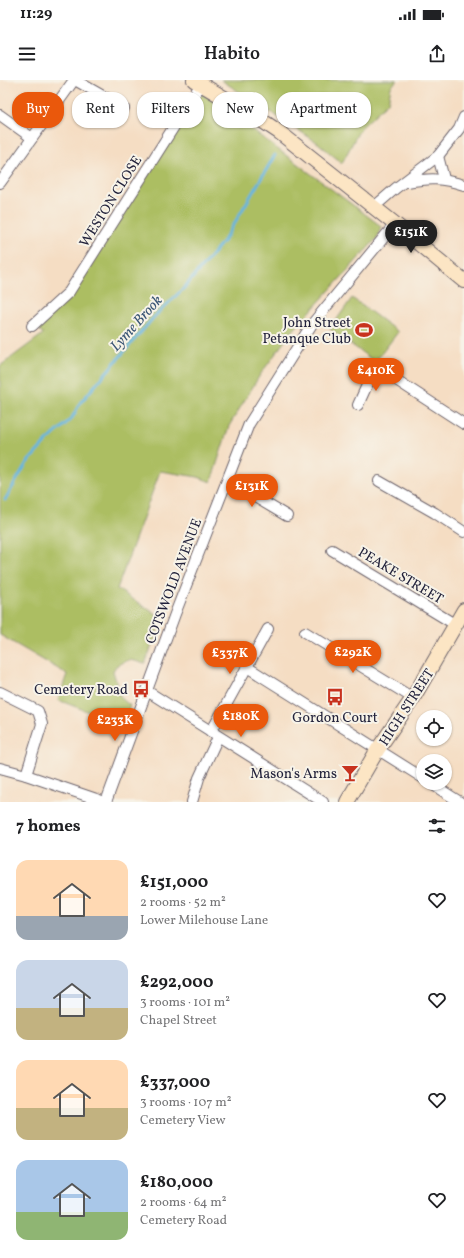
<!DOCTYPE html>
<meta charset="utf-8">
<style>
:root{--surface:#fff;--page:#f2f2f2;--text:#202124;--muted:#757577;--accent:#ea580c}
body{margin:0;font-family:Vollkorn,serif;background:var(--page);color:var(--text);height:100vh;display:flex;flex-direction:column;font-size:15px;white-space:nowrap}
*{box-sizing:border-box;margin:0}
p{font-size:13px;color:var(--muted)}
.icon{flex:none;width:22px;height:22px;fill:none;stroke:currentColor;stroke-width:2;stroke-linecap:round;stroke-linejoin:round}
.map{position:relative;height:722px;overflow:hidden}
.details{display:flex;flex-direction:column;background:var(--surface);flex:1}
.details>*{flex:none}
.guide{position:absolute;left:12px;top:12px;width:440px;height:36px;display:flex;gap:8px}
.fabs{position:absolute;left:416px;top:630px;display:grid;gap:8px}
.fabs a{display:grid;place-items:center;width:36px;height:36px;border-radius:50%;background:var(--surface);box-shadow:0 1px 3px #0004;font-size:20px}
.price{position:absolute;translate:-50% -34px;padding:0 9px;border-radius:14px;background:var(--accent);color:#fff;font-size:13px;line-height:26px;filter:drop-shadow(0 1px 2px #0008)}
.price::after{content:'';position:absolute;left:50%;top:24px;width:12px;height:9px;margin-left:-6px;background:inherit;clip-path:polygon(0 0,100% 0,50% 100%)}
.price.selected{background:#222;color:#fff}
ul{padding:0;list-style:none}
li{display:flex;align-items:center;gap:12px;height:100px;padding:0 16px}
li span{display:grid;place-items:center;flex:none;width:112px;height:80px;border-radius:12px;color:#555}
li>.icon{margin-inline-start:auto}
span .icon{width:48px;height:48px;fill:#fffc;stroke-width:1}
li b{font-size:17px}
h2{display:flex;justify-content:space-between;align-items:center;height:48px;padding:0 16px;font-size:17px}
.chip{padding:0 14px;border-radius:16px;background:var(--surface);box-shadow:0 1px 3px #0004;font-size:14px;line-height:36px}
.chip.selected{background:var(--accent);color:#fff}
.status{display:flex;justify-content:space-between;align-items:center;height:28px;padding:0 20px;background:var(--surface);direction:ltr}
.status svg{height:11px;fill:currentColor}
header{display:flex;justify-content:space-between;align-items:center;height:52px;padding:0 16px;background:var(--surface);font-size:18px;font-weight:600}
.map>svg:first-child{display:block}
</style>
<div class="status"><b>11:29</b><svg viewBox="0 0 49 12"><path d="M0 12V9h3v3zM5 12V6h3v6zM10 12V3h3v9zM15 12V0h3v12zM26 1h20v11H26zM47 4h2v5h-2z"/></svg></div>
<header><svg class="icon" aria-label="menu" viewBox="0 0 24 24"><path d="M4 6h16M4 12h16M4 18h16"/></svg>Habito<svg class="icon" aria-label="share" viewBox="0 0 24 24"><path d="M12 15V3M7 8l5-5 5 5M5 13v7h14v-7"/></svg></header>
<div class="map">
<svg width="464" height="722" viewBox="0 0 464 722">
<rect width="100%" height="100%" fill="#f7f3e8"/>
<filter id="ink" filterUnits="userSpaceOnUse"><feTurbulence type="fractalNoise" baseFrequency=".025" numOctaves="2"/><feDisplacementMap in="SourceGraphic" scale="8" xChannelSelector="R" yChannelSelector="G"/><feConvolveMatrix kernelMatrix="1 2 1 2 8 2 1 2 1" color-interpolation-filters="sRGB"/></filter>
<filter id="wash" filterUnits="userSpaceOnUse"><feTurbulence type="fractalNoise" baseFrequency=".012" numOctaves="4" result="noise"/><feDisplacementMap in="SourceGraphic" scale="16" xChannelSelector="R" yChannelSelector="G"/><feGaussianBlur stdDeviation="0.9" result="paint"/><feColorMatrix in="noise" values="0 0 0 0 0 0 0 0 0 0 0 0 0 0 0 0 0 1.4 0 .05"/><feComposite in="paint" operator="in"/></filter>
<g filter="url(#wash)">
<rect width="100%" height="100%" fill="#f5ddc3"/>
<g fill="#acbe62" stroke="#67704e">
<path d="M 221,0 L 397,0 L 391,7 L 388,22 L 360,49 L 342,83 L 318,63 Z"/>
<path d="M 201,12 L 381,146 L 377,158 L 289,255 L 260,295 L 229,346 L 211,402 L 198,397 L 160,391 L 117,509 L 162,538 L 145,584 L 135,581 L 129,580 L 123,582 L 116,586 L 113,591 L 116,601 L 117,601 C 117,613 120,619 130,625 L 123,645 L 58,620 L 67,594 L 0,555 L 0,286 L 43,254 L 37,247 L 68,218 Z"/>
<path d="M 352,218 L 398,252 L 375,282 L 330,249 Z"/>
</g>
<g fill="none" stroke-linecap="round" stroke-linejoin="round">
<path stroke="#66b5e0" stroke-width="3" d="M 5,420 L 26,384 L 47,361 L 72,338 L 80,323 L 154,237 L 185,207 L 225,159 L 275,75"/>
</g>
</g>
<g filter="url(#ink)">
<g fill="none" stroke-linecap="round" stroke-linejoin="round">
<g stroke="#6c636b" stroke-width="12">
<g id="street">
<path d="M 75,0 L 124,28"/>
<path d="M 0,35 L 32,58"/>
<path d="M 438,76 L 444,99"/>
<path d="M 407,102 C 431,98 441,98 464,105"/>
<path d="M 0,103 L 74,0"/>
<path d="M 374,127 L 396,108 L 438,76 L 459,49 L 464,37"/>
<path d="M 32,246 L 69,212 L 201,4"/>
<path d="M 358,325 L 368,303 L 381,290 L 464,344"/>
<path d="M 228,401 L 287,436"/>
<path d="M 379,401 L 435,433 L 464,452"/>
<path d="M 332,470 L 456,545"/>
<path d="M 305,552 L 413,618"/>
<path d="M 247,587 L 423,698"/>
<path d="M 147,611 L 323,722"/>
<path d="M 0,612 L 38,631 L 42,644 L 26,695"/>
<path d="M 211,652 L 268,549"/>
<path d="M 0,688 L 26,695 L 105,722"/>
<path d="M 430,703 L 460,722"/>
<path d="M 106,722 L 175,534 L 249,344 L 312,244 L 395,144"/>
<path d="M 192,722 L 199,698 L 218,657"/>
</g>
</g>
<g stroke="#6c636b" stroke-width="16">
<g id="secondary">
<path d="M 194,0 L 258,38 L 279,52 L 395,144 L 464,201"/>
<path d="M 347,722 L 378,669 L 413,618 L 464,530"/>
</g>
</g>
<use href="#street" stroke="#fff" stroke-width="10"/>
<use href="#secondary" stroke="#fce5c4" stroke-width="14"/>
</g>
</g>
<defs>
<g id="stadium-bare" transform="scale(1.38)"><path d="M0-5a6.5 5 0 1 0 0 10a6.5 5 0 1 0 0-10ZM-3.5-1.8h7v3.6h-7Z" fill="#c8321e" stroke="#f7f3e8" stroke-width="2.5" paint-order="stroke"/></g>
<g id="bus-bare" transform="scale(1.38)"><path d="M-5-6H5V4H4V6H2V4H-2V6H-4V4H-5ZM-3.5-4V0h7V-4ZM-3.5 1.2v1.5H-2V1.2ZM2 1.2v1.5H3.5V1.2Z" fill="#c8321e" stroke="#f7f3e8" stroke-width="2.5" paint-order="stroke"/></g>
<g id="bar-bare" transform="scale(1.38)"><path d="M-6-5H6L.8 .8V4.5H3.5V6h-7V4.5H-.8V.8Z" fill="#c8321e" stroke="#f7f3e8" stroke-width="2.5" paint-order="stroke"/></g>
</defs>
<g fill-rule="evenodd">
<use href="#stadium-bare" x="364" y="250"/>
<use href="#bus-bare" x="141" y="609"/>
<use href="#bus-bare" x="335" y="617"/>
<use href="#bar-bare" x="350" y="693"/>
</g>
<g text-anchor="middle" stroke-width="4" stroke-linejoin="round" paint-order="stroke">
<g font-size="14" fill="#22223b" stroke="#f7f3e8">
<text transform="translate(110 121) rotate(-58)" y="5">WESTON CLOSE</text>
<text transform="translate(401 495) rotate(31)" y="5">PEAKE STREET</text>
<text transform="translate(173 501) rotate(-69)" y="5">COTSWOLD AVENUE</text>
<text transform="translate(406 627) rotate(-57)" y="5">HIGH STREET</text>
</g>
<g font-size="14" fill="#22223b" stroke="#f7f3e8" text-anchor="end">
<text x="351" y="247">John Street<tspan x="351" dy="16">Petanque Club</tspan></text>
<text x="128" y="614">Cemetery Road</text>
<text x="335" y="642" text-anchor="middle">Gordon Court</text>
<text x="337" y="698">Mason's Arms</text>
</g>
<g font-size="15" font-style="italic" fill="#3a5575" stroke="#f7f3e8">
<text transform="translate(136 243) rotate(-48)" y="5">Lyme Brook</text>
</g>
</g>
</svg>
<div class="fabs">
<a><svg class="icon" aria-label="locate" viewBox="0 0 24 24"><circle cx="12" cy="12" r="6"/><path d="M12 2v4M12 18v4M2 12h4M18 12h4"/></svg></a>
<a><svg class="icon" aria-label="layers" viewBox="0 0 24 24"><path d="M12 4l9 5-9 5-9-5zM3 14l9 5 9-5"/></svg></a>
</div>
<b class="price selected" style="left:411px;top:174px">£151K</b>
<b class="price" style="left:376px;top:312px">£410K</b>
<b class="price" style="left:252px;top:428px">£131K</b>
<b class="price" style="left:353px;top:594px">£292K</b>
<b class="price" style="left:230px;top:595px">£337K</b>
<b class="price" style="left:241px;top:658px">£180K</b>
<b class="price" style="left:115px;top:662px">£233K</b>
<div class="guide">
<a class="chip selected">Buy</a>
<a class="chip">Rent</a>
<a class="chip">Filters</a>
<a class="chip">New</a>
<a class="chip">Apartment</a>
</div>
</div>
<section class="details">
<h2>7 homes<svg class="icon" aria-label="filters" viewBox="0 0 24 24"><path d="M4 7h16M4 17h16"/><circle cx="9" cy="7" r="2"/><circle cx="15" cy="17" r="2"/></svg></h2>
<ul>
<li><span style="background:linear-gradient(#ffd9b3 70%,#9aa5b1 0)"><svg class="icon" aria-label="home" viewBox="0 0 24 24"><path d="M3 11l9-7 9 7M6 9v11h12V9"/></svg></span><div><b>£151,000</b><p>2 rooms · 52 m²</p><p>Lower Milehouse Lane</p></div><svg class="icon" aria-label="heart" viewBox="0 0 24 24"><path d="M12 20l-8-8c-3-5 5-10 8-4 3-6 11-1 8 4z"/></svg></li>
<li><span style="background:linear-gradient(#c9d6e8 60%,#c2b280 0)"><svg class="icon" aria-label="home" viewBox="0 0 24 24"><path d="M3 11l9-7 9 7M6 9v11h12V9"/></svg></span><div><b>£292,000</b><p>3 rooms · 101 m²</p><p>Chapel Street</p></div><svg class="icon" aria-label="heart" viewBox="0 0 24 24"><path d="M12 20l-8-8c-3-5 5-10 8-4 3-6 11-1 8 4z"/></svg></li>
<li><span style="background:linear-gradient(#ffd9b3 60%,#c2b280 0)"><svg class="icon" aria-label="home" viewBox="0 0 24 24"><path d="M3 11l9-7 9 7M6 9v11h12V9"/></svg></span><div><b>£337,000</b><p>3 rooms · 107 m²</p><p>Cemetery View</p></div><svg class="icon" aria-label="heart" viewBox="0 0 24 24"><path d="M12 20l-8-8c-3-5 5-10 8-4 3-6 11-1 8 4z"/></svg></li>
<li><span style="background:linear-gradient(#a9c7e8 65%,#8fb573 0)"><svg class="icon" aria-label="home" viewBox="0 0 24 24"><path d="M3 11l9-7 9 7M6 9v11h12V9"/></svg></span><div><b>£180,000</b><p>2 rooms · 64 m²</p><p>Cemetery Road</p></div><svg class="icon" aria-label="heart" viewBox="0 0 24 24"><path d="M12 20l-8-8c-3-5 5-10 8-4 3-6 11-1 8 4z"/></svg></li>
</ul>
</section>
